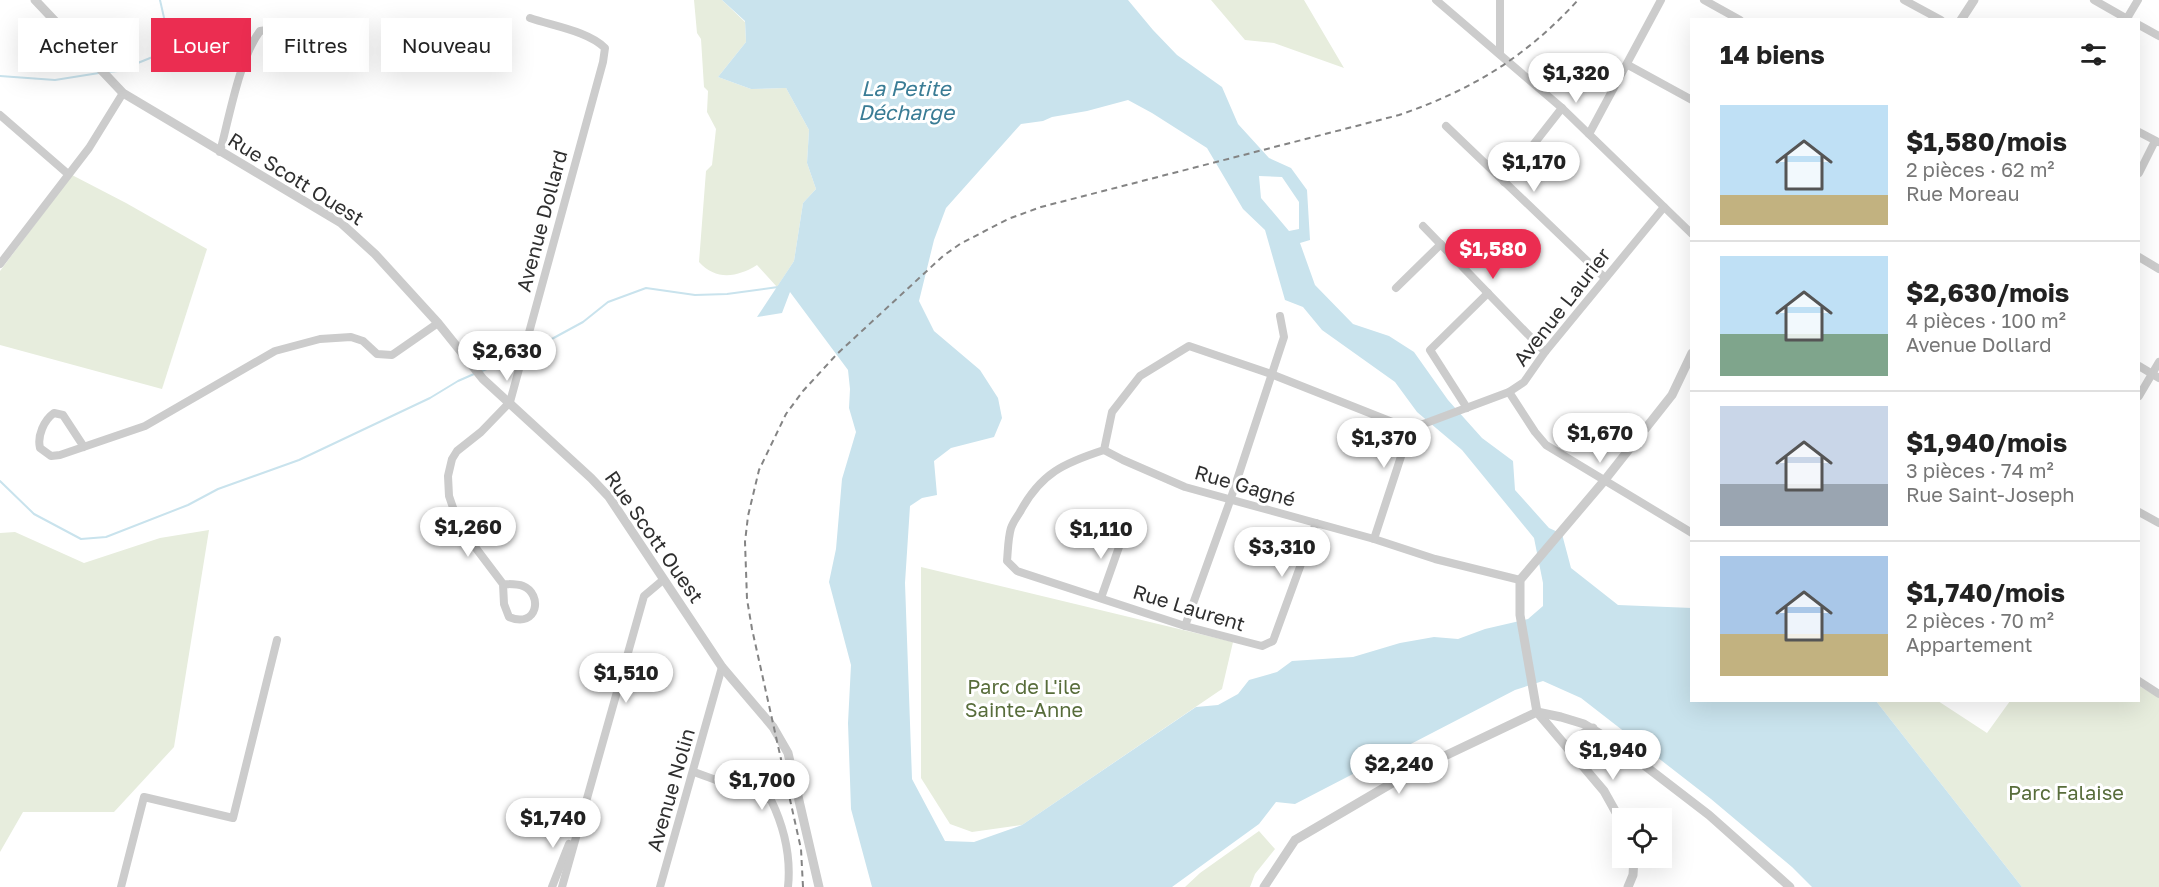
<!DOCTYPE html>
<html lang="fr">
<meta charset="utf-8">
<style>
:root{--surface:#fff;--page:#f2f2f2;--text:#222;--muted:#767676;--line:#e0e0e0;--accent:#eb2d51}
body{margin:0;font-family:"Golos Text",sans-serif;background:var(--page);color:var(--text);height:100vh;display:flex;flex-direction:column;font-size:22px;white-space:nowrap}
*{box-sizing:border-box;margin:0}
p{font-size:20px;color:var(--muted)}
.icon{flex:none;width:33px;height:33px;fill:none;stroke:currentColor;stroke-width:2;stroke-linecap:round;stroke-linejoin:round}
.map{position:relative;flex:1;overflow:hidden}
.drawer{position:absolute;left:1690px;top:18px;width:450px;height:684px;display:flex;flex-direction:column;background:var(--surface);border-radius:0px;box-shadow:0 6px 24px #0002}
.drawer>*{flex:none}
.banner{position:absolute;left:18px;top:18px;width:570px;height:54px;display:flex;gap:12px}
.buttons{position:absolute;left:1612px;top:808px;display:grid;gap:12px}
.buttons a{display:grid;place-items:center;width:60px;height:60px;border-radius:0px;background:var(--surface);box-shadow:0 6px 24px #0002;font-size:30px}
.price{position:absolute;translate:-50% -51px;padding:0 14px;border-radius:21px;background:#fff;color:#222;font-size:20px;line-height:39px;filter:drop-shadow(0 2px 3px #0008)}
.price::after{content:'';position:absolute;left:50%;top:36px;width:18px;height:14px;margin-left:-9px;background:inherit;clip-path:polygon(0 0,100% 0,50% 100%)}
.price.selected{background:var(--accent);color:#fff}
ul{padding:0;list-style:none}
li{display:flex;align-items:center;gap:18px;height:150px;padding:0 30px}
li+li{border-top:2px solid var(--line)}
li span{display:grid;place-items:center;flex:none;width:168px;height:120px;border-radius:0px;color:#555}
li>.icon{margin-inline-start:auto}
span .icon{width:72px;height:72px;fill:#fffc;stroke-width:1}
li b{font-size:26px}
h2{display:flex;justify-content:space-between;align-items:center;height:72px;padding:0 30px;font-size:26px}
.pill{padding:0 21px;border-radius:0px;background:var(--surface);box-shadow:0 6px 24px #0002;font-size:21px;line-height:54px}
.pill.selected{background:var(--accent);color:#fff}
.map>svg:first-child{display:block}
</style>
<div class="map">
<svg width="2159" height="887" viewBox="0 0 2159 887">
<rect width="100%" height="100%" fill="#fff"/>
<g fill="#e7eddd">
<path d="M 694,0 L 722,0 L 745,22 L 746,42 L 718,77 L 751,89 L 786,88 L 809,130 L 807,163 L 816,189 L 803,203 L 794,261 L 777,287 L 757,265 C 738,277 716,281 699,262 L 706,171 L 712,165 L 716,129 L 707,112 L 708,91 L 704,87 L 701,39 L 697,33 Z"/>
<path d="M 1211,0 L 1304,0 L 1344,68 L 1274,43 L 1245,40 Z"/>
<path d="M 72,175 L 126,203 L 207,249 L 162,389 L 0,345 L 0,271 Z"/>
<path d="M 209,530 L 174,747 L 114,812 L 23,812 L 0,852 L 0,533 L 15,532 L 84,563 L 160,538 Z"/>
<path d="M 921,567 L 1233,642 L 1222,689 L 1022,825 L 972,832 L 950,824 L 921,778 Z"/>
<path d="M 2139,686 L 2159,697 L 2159,887 L 2022,887 L 1876,701 L 1938,701 L 1987,733 L 2010,701 L 2139,700 Z"/>
<path d="M 1259,831 L 1275,849 L 1255,874 L 1250,887 L 1185,887 L 1200,873 Z"/>
</g>
<path fill="#c9e3ed" fill-rule="evenodd" d="M 722,0 L 1128,0 L 1153,30 L 1177,55 L 1222,87 L 1238,124 L 1269,158 L 1291,168 L 1307,190 L 1310,240 L 1300,243 L 1315,285 L 1353,324 L 1389,336 L 1414,352 L 1448,400 L 1482,438 L 1513,461 L 1515,490 L 1549,528 L 1562,534 L 1571,568 L 1618,605 L 1692,608 L 1692,700 L 1876,701 L 2022,887 L 1812,887 L 1792,867 L 1711,799 L 1581,698 L 1543,681 L 1515,690 L 1295,804 L 1276,802 L 1259,824 L 1172,887 L 872,887 L 851,809 L 848,723 L 851,665 L 829,582 L 836,549 L 842,479 L 856,432 L 849,408 L 850,389 L 848,370 L 790,292 L 782,313 L 757,317 L 794,261 L 803,203 L 816,189 L 807,163 L 809,130 L 786,88 L 751,89 L 718,77 L 746,42 L 745,21 ZM 1128,100 L 1152,113 L 1207,148 L 1243,209 L 1265,230 L 1285,300 L 1303,307 L 1322,330 L 1395,382 L 1417,412 L 1462,450 L 1534,538 L 1543,583 L 1543,606 L 1528,619 L 1485,629 L 1458,639 L 1434,637 L 1400,643 L 1353,657 L 1292,661 L 1277,672 L 1249,680 L 1238,694 L 1218,705 L 1196,707 L 1022,825 L 974,842 L 945,841 L 912,779 L 905,583 L 910,506 L 922,498 L 937,495 L 934,461 L 951,448 L 994,437 L 1002,418 L 998,398 L 980,370 L 934,331 L 919,301 L 934,240 L 946,208 L 1021,124 L 1043,121 L 1052,117 L 1087,111 ZM 1259,176 L 1282,177 L 1299,202 L 1299,229 L 1289,231 L 1261,198 Z"/>
<g fill="none" stroke-linecap="round" stroke-linejoin="round">
<g stroke="#c9e3ed" stroke-width="2">
<path d="M 107,72 L 118,71 L 165,52 L 170,44 L 160,0"/>
<path d="M 0,76 L 55,80 L 99,73"/>
<path d="M 526,353 L 583,322 L 608,302 L 646,288 L 695,295 L 727,294 L 778,287"/>
<path d="M 482,371 L 521,355"/>
<path d="M 0,481 L 34,514 L 81,539 L 106,537 L 188,505 L 218,489 L 299,460 L 430,398 L 458,381 L 474,374"/>
</g>
<g stroke="#ccc" stroke-width="8">
<path d="M 1436,0 L 1562,108 L 1692,234"/>
<path d="M 1500,0 L 1500,54"/>
<path d="M 1704,0 L 1740,20"/>
<path d="M 1904,0 L 1941,20"/>
<path d="M 2094,0 L 2129,20"/>
<path d="M 2126,20 L 2138,0"/>
<path d="M 2139,25 L 2159,36"/>
<path d="M 1628,65 L 1692,100"/>
<path d="M 0,115 L 68,174"/>
<path d="M 1446,126 L 1605,278"/>
<path d="M 2139,132 L 2158,142"/>
<path d="M 1589,134 L 1661,0"/>
<path d="M 220,152 C 229,118 240,57 260,31 L 267,30"/>
<path d="M 2139,173 L 2155,141"/>
<path d="M 1504,182 L 1562,108"/>
<path d="M 1423,226 L 1545,352"/>
<path d="M 2139,257 L 2159,269"/>
<path d="M 0,264 L 89,148 L 123,93"/>
<path d="M 1396,288 L 1441,244"/>
<path d="M 2139,366 L 2159,378"/>
<path d="M 1509,392 L 1535,432 L 1546,445 L 1692,533"/>
<path d="M 2139,396 L 2159,362"/>
<path d="M 1467,408 L 1430,350 L 1488,293"/>
<path d="M 84,447 L 63,415 L 54,413 C 44,420 37,436 40,448 L 51,456 L 60,455 L 145,426 L 275,351 L 320,339 L 351,337 L 363,341 L 377,354 L 392,355 L 438,323"/>
<path d="M 1104,450 L 1123,460 L 1185,487 L 1374,539 L 1435,559 L 1520,580"/>
<path d="M 2139,512 L 2159,523"/>
<path d="M 1316,523 L 1273,641 L 1262,646 L 1185,626 L 1017,571 L 1007,561 C 1008,550 1008,538 1011,528 C 1013,522 1017,517 1020,512 C 1041,473 1064,463 1104,450 L 1112,412 L 1140,376 L 1189,346 L 1271,374 L 1410,429"/>
<path d="M 1374,539 L 1410,429 L 1509,392 L 1524,382 L 1545,352 L 1664,207"/>
<path d="M 503,584 C 509,584 518,584 523,586 C 543,594 538,629 509,617 L 504,604 L 503,584 L 469,539 L 457,519 L 449,496 L 448,476 L 452,459 L 457,451 L 481,432 L 510,402 L 603,62 L 605,48 C 588,31 553,26 530,18"/>
<path d="M 1101,598 L 1125,530"/>
<path d="M 1185,626 L 1230,501 L 1284,337 L 1280,316"/>
<path d="M 2139,681 L 2159,694"/>
<path d="M 694,772 L 771,800 C 784,827 791,858 788,887"/>
<path d="M 121,887 L 144,797 L 233,818 L 277,640"/>
<path d="M 552,887 L 569,844"/>
<path d="M 562,887 L 644,596 L 663,580"/>
<path d="M 660,887 L 722,667"/>
</g>
<g stroke="#ccc" stroke-width="9">
<path d="M 35,0 L 123,93 L 341,223 L 375,254 L 438,323 L 483,379 L 591,478 L 609,497 L 722,667 L 773,727 L 788,753 L 819,887"/>
<path d="M 1961,20 L 1974,0"/>
<path d="M 1574,757 C 1575,738 1576,736 1593,728"/>
<path d="M 1623,825 L 1604,791 L 1537,712 L 1520,615 L 1520,580 L 1604,481 L 1672,395 L 1692,353"/>
<path d="M 1264,887 L 1295,840 L 1411,772 L 1537,712 L 1561,717 L 1584,724 L 1614,742 L 1709,815 L 1790,887"/>
<path d="M 1628,887 L 1633,875 L 1634,858"/>
</g>
<path stroke="#848484" stroke-width="2" stroke-dasharray="6 4.5" stroke-linecap="butt" d="M 803,887 L 801,849 L 752,629 L 747,599 L 745,542 L 748,516 L 759,470 L 786,414 L 803,391 L 837,354 L 943,256 L 960,244 L 1008,219 L 1041,207 L 1399,115 C 1472,90 1526,57 1578,0"/>
</g>
<g text-anchor="middle" stroke-width="6" stroke-linejoin="round" paint-order="stroke">
<g font-size="20" fill="#2f2f2f" stroke="#fff">
<text transform="translate(296 179) rotate(32)" y="7">Rue Scott Ouest</text>
<text transform="translate(542 221) rotate(-75)" y="7">Avenue Dollard</text>
<text transform="translate(1562 307) rotate(-52)" y="7">Avenue Laurier</text>
<text transform="translate(1245 486) rotate(16)" y="7">Rue Gagné</text>
<text transform="translate(654 537) rotate(55)" y="7">Rue Scott Ouest</text>
<text transform="translate(1189 608) rotate(17)" y="7">Rue Laurent</text>
<text transform="translate(671 790) rotate(-74)" y="7">Avenue Nolin</text>
</g>
<g font-size="20" fill="#586d3b" stroke="#fff">
<text x="1024" y="694">Parc de L'ile<tspan x="1024" dy="23">Sainte-Anne</tspan></text>
<text x="2066" y="800">Parc Falaise</text>
</g>
<g font-size="21" font-style="italic" fill="#3a7c95" stroke="#fff">
<text x="906" y="96">La Petite<tspan x="906" dy="24">Décharge</tspan></text>
</g>
</g>
</svg>
<div class="buttons">
<a><svg class="icon" aria-label="locate" viewBox="0 0 24 24"><circle cx="12" cy="12" r="6"/><path d="M12 2v4M12 18v4M2 12h4M18 12h4"/></svg></a>
</div>
<b class="price" style="left:1576px;top:104px">$1,320</b>
<b class="price" style="left:1534px;top:193px">$1,170</b>
<b class="price selected" style="left:1493px;top:280px">$1,580</b>
<b class="price" style="left:507px;top:382px">$2,630</b>
<b class="price" style="left:1600px;top:464px">$1,670</b>
<b class="price" style="left:1384px;top:469px">$1,370</b>
<b class="price" style="left:468px;top:558px">$1,260</b>
<b class="price" style="left:1101px;top:560px">$1,110</b>
<b class="price" style="left:1282px;top:578px">$3,310</b>
<b class="price" style="left:626px;top:704px">$1,510</b>
<b class="price" style="left:1613px;top:781px">$1,940</b>
<b class="price" style="left:1399px;top:795px">$2,240</b>
<b class="price" style="left:762px;top:811px">$1,700</b>
<b class="price" style="left:553px;top:849px">$1,740</b>
<div class="banner">
<a class="pill">Acheter</a>
<a class="pill selected">Louer</a>
<a class="pill">Filtres</a>
<a class="pill">Nouveau</a>
</div>
<section class="drawer">
<h2>14 biens<svg class="icon" aria-label="filters" viewBox="0 0 24 24"><path d="M4 7h16M4 17h16"/><circle cx="9" cy="7" r="2"/><circle cx="15" cy="17" r="2"/></svg></h2>
<ul>
<li><span style="background:linear-gradient(#bfe0f5 75%,#c2b280 0)"><svg class="icon" aria-label="home" viewBox="0 0 24 24"><path d="M3 11l9-7 9 7M6 9v11h12V9"/></svg></span><div><b>$1,580/mois</b><p>2 pièces · 62 m²</p><p>Rue Moreau</p></div></li>
<li><span style="background:linear-gradient(#bfe0f5 65%,#7fa58c 0)"><svg class="icon" aria-label="home" viewBox="0 0 24 24"><path d="M3 11l9-7 9 7M6 9v11h12V9"/></svg></span><div><b>$2,630/mois</b><p>4 pièces · 100 m²</p><p>Avenue Dollard</p></div></li>
<li><span style="background:linear-gradient(#c9d6e8 65%,#9aa5b1 0)"><svg class="icon" aria-label="home" viewBox="0 0 24 24"><path d="M3 11l9-7 9 7M6 9v11h12V9"/></svg></span><div><b>$1,940/mois</b><p>3 pièces · 74 m²</p><p>Rue Saint-Joseph</p></div></li>
<li><span style="background:linear-gradient(#a9c7e8 65%,#c2b280 0)"><svg class="icon" aria-label="home" viewBox="0 0 24 24"><path d="M3 11l9-7 9 7M6 9v11h12V9"/></svg></span><div><b>$1,740/mois</b><p>2 pièces · 70 m²</p><p>Appartement</p></div></li>
</ul>
</section>
</div>
